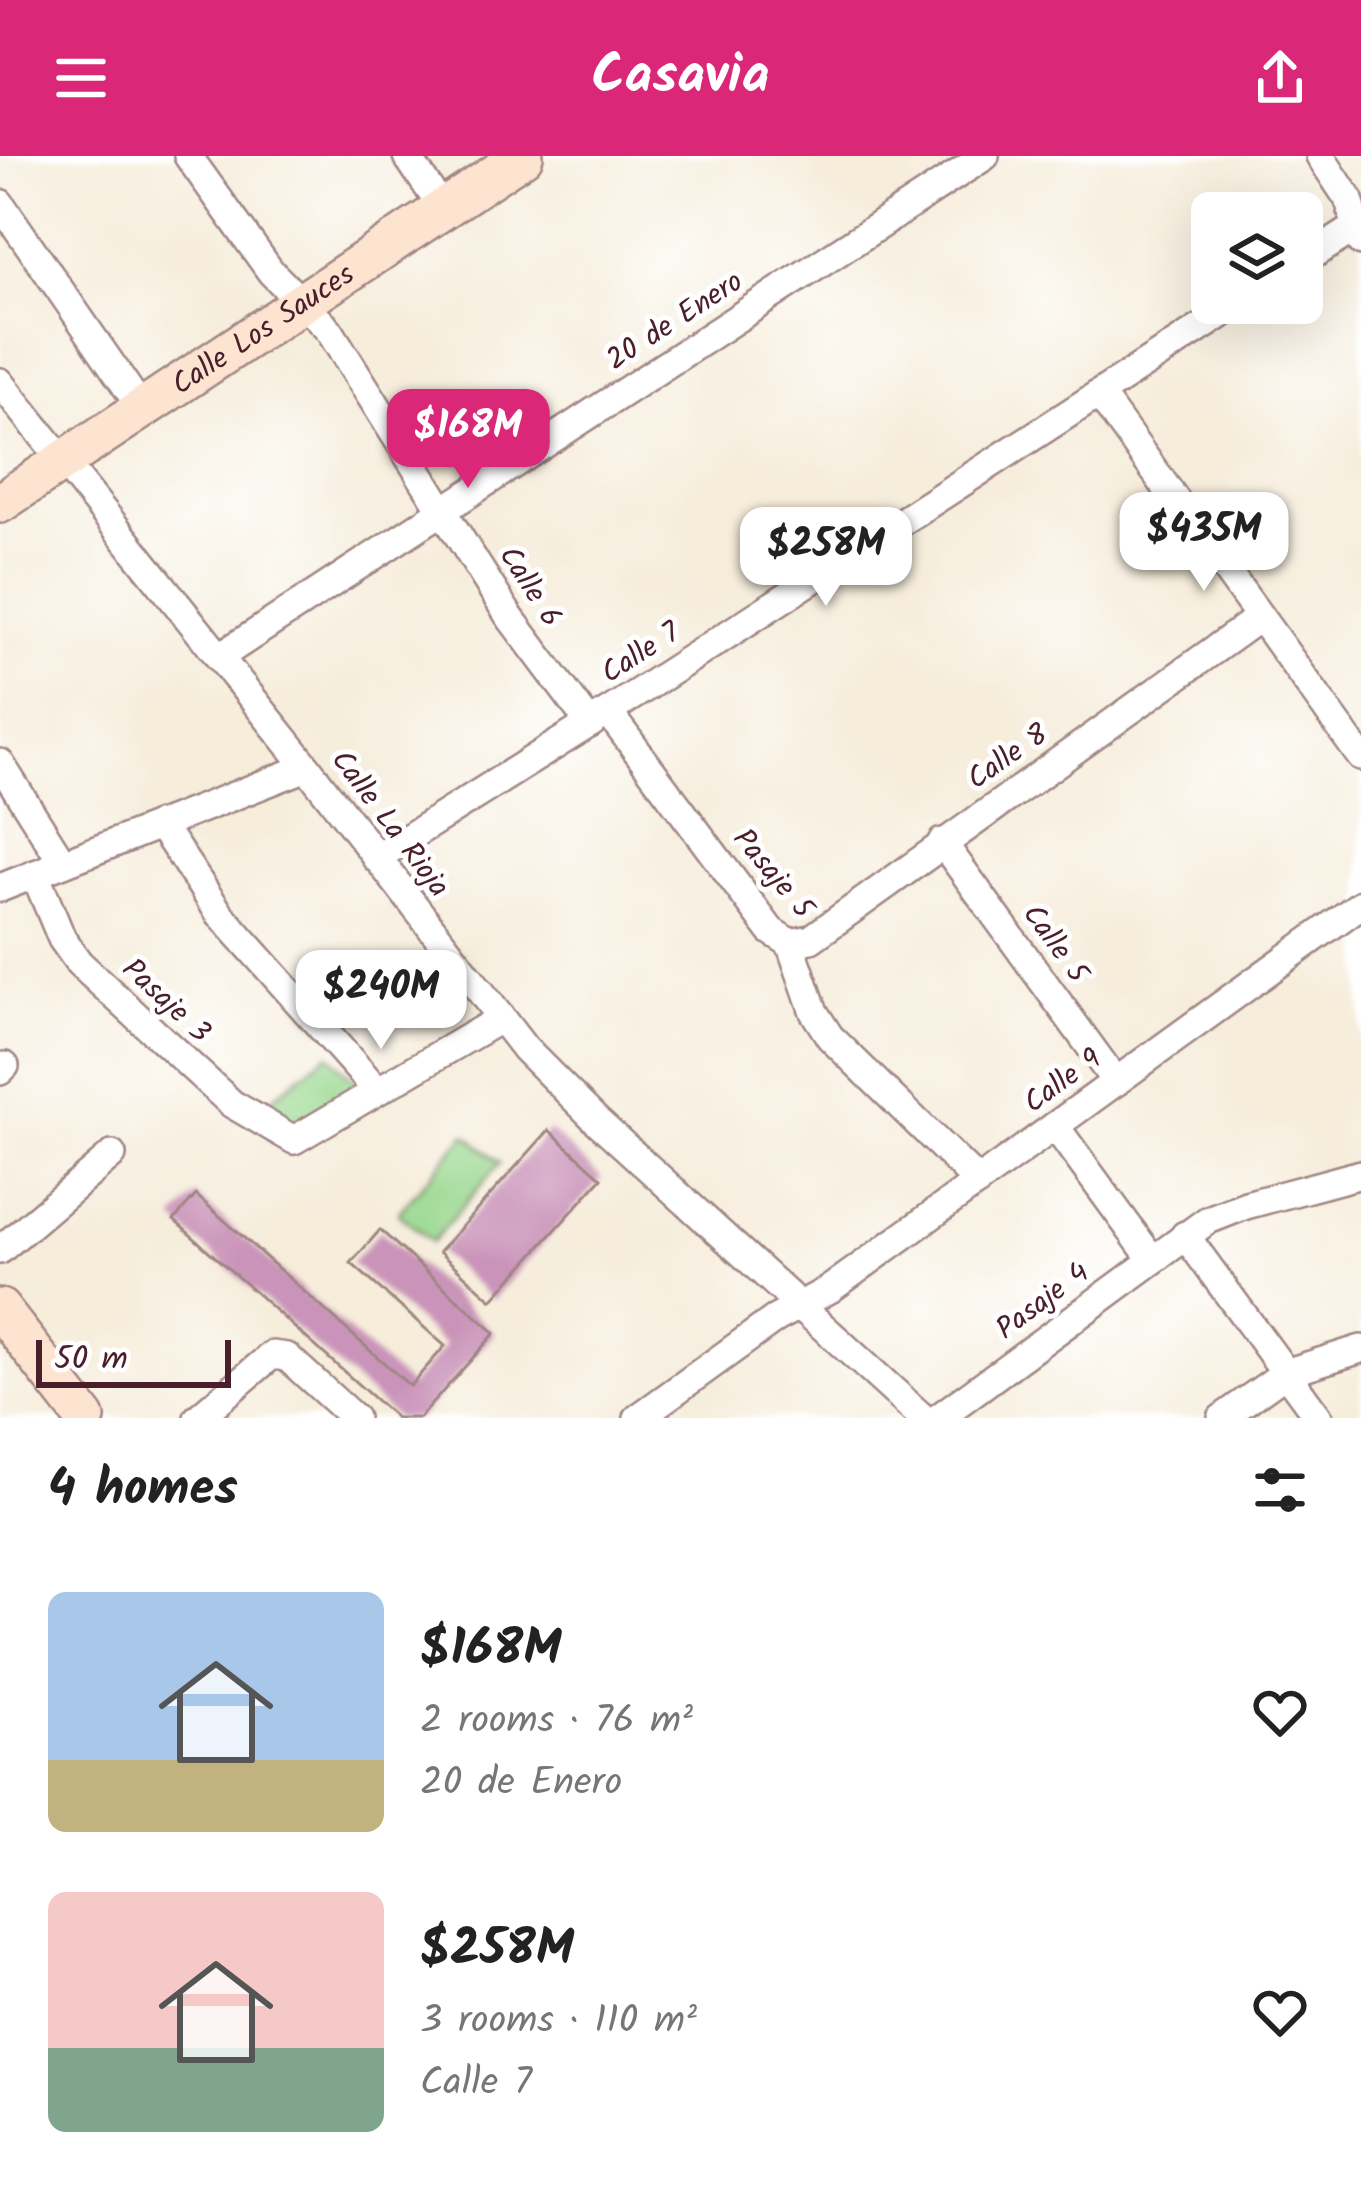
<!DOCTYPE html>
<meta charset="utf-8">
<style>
:root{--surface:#fff;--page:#f2f2f2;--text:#222;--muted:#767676;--accent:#db2777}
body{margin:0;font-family:Kalam,sans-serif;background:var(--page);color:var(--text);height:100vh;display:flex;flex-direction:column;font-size:45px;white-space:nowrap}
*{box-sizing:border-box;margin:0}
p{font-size:39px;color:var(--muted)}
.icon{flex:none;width:66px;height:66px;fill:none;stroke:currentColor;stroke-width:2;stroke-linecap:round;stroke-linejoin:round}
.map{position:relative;height:1262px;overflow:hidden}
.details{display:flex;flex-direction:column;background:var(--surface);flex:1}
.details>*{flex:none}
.tools{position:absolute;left:1191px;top:36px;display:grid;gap:24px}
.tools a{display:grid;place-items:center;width:132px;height:132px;border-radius:18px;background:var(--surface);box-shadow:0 12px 48px #0002;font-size:60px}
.scale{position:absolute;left:36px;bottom:30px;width:195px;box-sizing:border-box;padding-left:12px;border:6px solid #4a1f2b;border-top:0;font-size:33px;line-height:42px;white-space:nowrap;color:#4a1f2b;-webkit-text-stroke:9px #fff;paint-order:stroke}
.price{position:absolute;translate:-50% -102px;padding:0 27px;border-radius:24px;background:#fff;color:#222;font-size:39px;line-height:78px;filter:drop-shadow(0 3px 6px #0008)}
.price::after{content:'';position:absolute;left:50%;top:72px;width:36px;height:27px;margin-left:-18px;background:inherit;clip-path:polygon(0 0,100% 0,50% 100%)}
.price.selected{background:var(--accent);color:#fff}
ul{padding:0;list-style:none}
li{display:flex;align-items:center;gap:36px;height:300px;padding:0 48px}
li span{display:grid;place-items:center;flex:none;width:336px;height:240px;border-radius:18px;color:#555}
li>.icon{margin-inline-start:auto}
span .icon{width:144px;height:144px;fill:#fffc;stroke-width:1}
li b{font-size:51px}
h2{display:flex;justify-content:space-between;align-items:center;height:144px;padding:0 48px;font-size:51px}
header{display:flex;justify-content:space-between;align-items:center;height:156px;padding:0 48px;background:var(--accent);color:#fff;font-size:54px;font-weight:800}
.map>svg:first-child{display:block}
</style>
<header><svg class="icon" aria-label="menu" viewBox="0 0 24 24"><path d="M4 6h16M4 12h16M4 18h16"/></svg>Casavia<svg class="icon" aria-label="share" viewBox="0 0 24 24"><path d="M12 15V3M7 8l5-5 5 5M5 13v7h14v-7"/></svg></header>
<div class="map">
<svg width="1361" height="1262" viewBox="0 0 1361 1262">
<rect width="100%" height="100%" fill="#fff"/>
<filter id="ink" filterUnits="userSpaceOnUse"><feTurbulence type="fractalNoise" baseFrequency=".00833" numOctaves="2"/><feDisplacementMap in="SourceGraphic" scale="24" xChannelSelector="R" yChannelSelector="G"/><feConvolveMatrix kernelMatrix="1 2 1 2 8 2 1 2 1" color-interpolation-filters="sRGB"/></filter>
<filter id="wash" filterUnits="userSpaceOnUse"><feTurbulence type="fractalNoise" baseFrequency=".004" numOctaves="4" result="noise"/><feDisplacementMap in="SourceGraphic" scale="48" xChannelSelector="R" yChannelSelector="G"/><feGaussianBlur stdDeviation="2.7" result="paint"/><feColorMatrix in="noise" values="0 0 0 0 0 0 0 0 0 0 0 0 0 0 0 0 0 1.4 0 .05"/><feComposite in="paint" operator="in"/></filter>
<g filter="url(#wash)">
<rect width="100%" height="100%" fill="#f6eddb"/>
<g fill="#97d78d" stroke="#707b5c" stroke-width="3">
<path d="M 328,898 L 361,931 L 295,969 L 259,953 Z"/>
<path d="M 466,978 L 500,1007 L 432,1086 L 398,1057 Z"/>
</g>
<g id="blocks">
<g fill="#ca94ba">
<path d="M 549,974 L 602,1022 L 492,1144 L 439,1096 Z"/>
<path d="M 196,1039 L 410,1230 L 445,1190 L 351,1107 L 380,1074 L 495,1177 L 419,1262 L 396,1262 L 174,1064 Z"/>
</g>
</g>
</g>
<g filter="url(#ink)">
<use href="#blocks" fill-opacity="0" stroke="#a08683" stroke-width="3"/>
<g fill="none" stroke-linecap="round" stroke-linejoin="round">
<g stroke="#a08683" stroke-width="32">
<g id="street">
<path d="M 188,0 L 271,116 L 329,174 L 509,460 L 590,568"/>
<path d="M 407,0 L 443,53"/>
<path d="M 1320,0 L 1349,44 L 1361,86"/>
<path d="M 0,47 L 142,253"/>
<path d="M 1302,106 L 1361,68"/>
<path d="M 0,226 L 307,611 L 525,893 L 596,964 L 923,1262"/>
<path d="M 1099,238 L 1361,601"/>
<path d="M 219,501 L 985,0"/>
<path d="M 608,556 L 771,775 L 790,787 L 814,856 L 830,881 L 978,1026"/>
<path d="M 0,607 L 63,707"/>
<path d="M 160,668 L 220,758 L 377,934"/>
<path d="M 942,686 L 1116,926"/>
<path d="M 376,702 L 608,556 L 1239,147"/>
<path d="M 35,718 L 62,783 L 79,807 L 232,948 L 294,984 L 500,863"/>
<path d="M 0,732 L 307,611"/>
<path d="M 790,787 L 811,783 L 1260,461"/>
<path d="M 0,915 L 5,910"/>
<path d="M 1055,970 L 1152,1103"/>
<path d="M 1185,1079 L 1319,1262"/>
<path d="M 0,1094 L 112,999"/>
<path d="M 198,1262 L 272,1199 L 287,1201 L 354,1262"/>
<path d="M 638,1262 L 775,1163 L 830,1133 L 1361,748"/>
<path d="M 938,1262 L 1208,1064 L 1246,1049 L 1361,1018"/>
<path d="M 1222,1262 L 1285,1217 L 1361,1193"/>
</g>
</g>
<g stroke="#a08683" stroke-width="44">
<g id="secondary">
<path id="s1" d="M 0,347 L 523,0"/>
<path d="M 0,1153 L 85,1262"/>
</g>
</g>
<use href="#street" stroke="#fff" stroke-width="27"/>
<use href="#secondary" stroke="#fde4d1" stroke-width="39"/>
</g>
</g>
<g text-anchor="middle" stroke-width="10" stroke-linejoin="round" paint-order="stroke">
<g font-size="30" fill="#4a1f2b" stroke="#fff">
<text transform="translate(674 164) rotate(-33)" y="10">20 de Enero</text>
<text dy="10" stroke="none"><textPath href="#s1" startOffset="315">Calle Los Sauces</textPath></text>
<text transform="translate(531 430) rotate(57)" y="10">Calle 6</text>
<text transform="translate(640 496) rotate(-33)" y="10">Calle 7</text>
<text transform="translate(1007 600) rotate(-35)" y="10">Calle 8</text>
<text transform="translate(391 667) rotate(53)" y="10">Calle La Rioja</text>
<text transform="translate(774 717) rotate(50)" y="10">Pasaje 5</text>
<text transform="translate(1056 787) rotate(54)" y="10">Calle 5</text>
<text transform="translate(167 844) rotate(43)" y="10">Pasaje 3</text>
<text transform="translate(1062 924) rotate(-36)" y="10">Calle 9</text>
<text transform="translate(1042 1144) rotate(-37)" y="10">Pasaje 4</text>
</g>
</g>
</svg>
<div class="tools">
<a><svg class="icon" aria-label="layers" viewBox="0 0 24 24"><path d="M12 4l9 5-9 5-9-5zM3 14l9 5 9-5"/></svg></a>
</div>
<div class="scale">50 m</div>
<b class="price selected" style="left:468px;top:335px">$168M</b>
<b class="price" style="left:1204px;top:438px">$435M</b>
<b class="price" style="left:826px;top:453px">$258M</b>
<b class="price" style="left:381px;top:896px">$240M</b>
</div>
<section class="details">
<h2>4 homes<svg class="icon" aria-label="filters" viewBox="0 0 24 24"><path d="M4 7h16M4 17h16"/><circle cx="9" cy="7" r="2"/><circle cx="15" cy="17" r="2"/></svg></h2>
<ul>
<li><span style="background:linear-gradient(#a9c7e8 70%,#c2b280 0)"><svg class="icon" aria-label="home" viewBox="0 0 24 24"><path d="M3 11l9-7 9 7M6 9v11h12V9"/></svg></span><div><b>$168M</b><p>2 rooms · 76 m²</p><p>20 de Enero</p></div><svg class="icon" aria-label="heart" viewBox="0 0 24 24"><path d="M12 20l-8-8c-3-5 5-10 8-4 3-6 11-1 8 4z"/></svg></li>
<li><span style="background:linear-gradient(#f6c9c9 65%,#7fa58c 0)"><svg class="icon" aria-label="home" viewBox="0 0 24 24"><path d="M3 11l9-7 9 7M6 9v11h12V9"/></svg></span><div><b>$258M</b><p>3 rooms · 110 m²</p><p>Calle 7</p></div><svg class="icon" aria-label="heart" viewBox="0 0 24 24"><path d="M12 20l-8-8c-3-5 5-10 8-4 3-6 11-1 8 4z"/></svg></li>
</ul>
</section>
